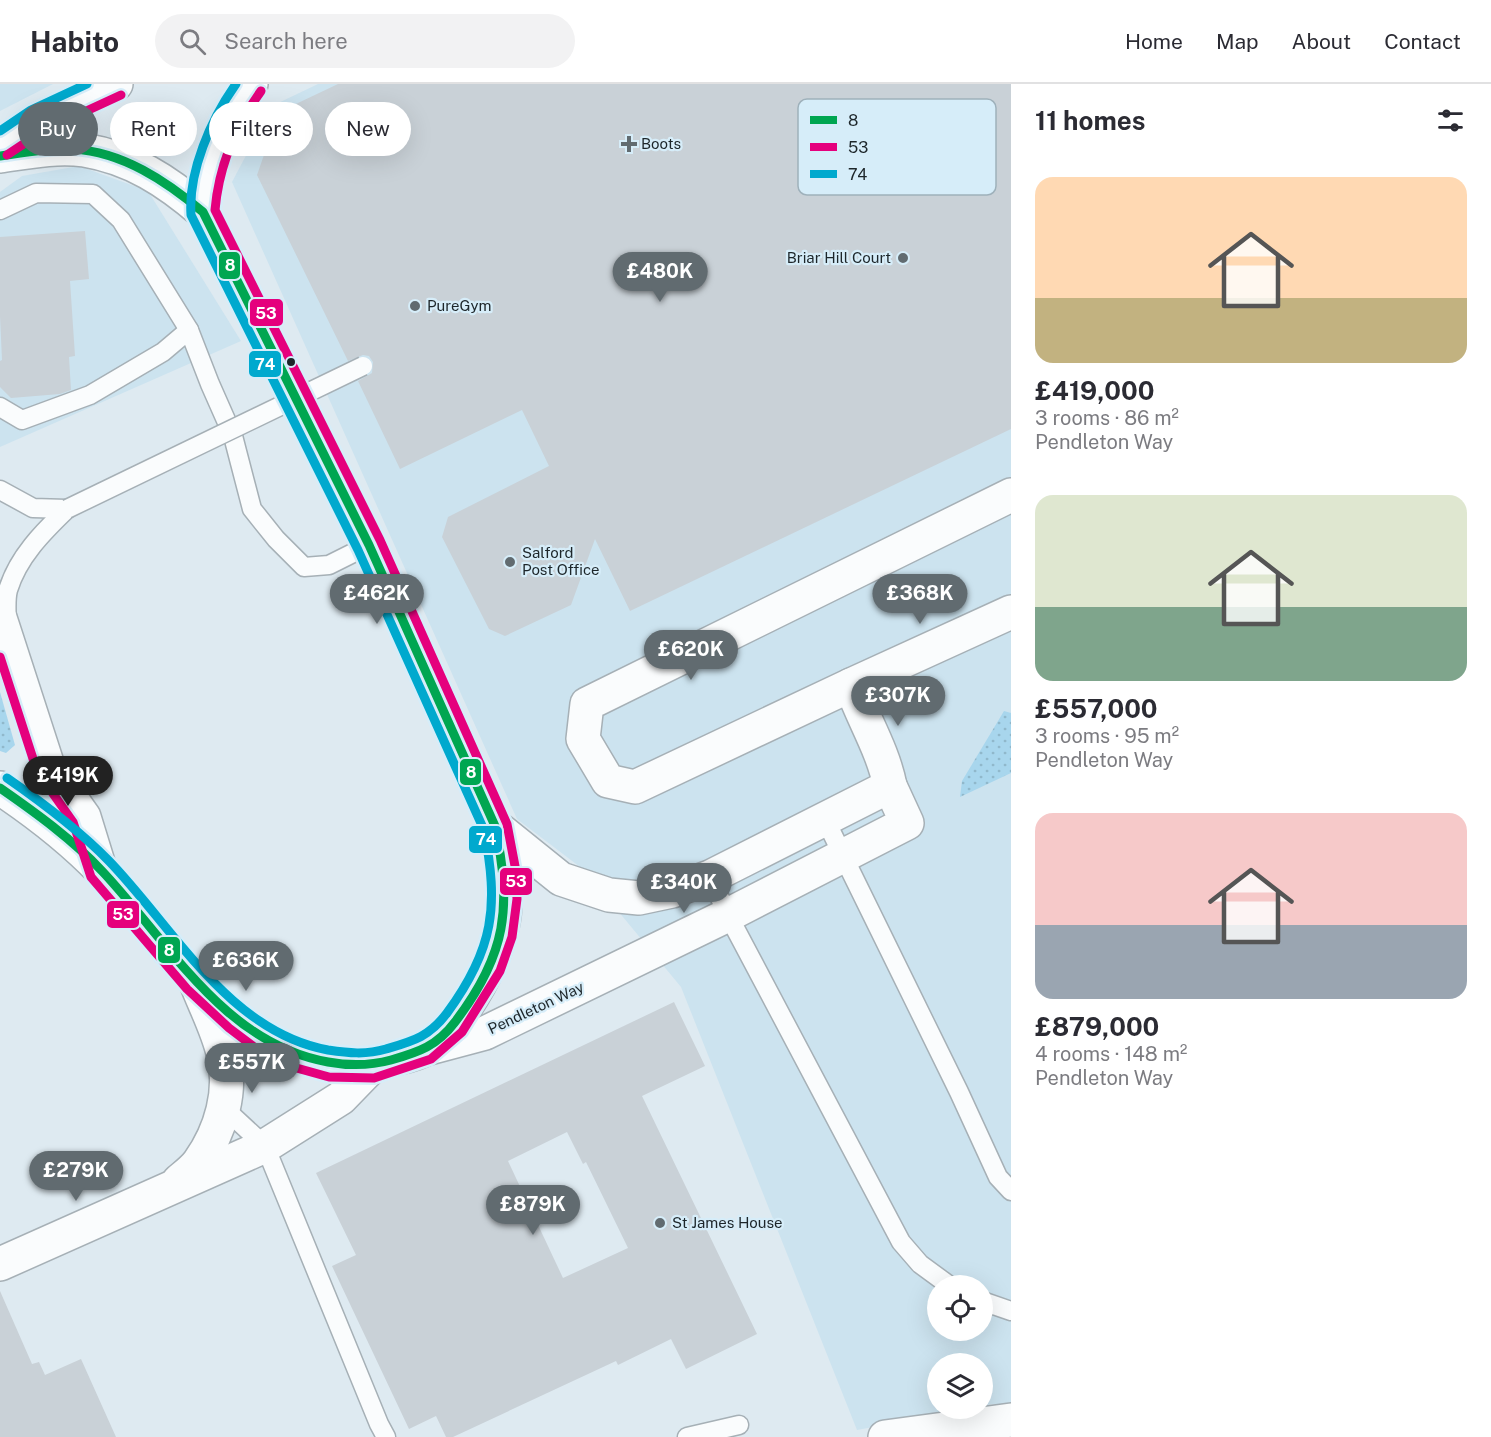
<!DOCTYPE html>
<meta charset="utf-8">
<style>
:root{--surface:#fff;--page:#f2f2f3;--text:#2b2b33;--muted:#7c7c81;--line:#e1e1e2;--accent:#616b70}
body{margin:0;font-family:"Public Sans",sans-serif;background:var(--page);color:var(--text);height:100vh;display:flex;flex-direction:column;font-size:22px;white-space:nowrap}
*{box-sizing:border-box;margin:0}
p{font-size:20px;color:var(--muted)}
.icon{flex:none;width:33px;height:33px;fill:none;stroke:currentColor;stroke-width:2;stroke-linecap:round;stroke-linejoin:round}
.map{position:relative;flex:1;overflow:hidden}
.sheet{display:flex;flex-direction:column;background:var(--surface);width:480px}
.sheet>*{flex:none}
.hud{position:absolute;left:18px;top:18px;width:570px;height:54px;display:flex;gap:12px}
.fabs{position:absolute;left:927px;top:1191px;display:grid;gap:12px}
.fabs a{display:grid;place-items:center;width:66px;height:66px;border-radius:50%;background:var(--surface);box-shadow:0 6px 24px #0002;font-size:30px}
.price{position:absolute;translate:-50% -51px;padding:0 14px;border-radius:21px;background:var(--accent);color:#fff;font-size:20px;line-height:39px;filter:drop-shadow(0 2px 3px #0008)}
.price::after{content:'';position:absolute;left:50%;top:36px;width:18px;height:14px;margin-left:-9px;background:inherit;clip-path:polygon(0 0,100% 0,50% 100%)}
.price.current{background:#222;color:#fff}
ul{padding:0;list-style:none}
li{display:grid;align-content:center;gap:12px;height:318px;padding:0 24px}
li span{display:grid;place-items:center;height:186px;border-radius:18px;color:#555}
li>.icon{margin-inline-start:auto}
span .icon{width:108px;height:108px;fill:#fffc;stroke-width:1}
li b{font-size:26px}
h2{display:flex;justify-content:space-between;align-items:center;height:72px;padding:0 24px;font-size:26px}
.chip{padding:0 21px;border-radius:27px;background:var(--surface);box-shadow:0 6px 24px #0002;font-size:21px;line-height:54px}
.chip.current{background:var(--accent);color:#fff}
header{display:flex;align-items:center;gap:36px;box-sizing:border-box;height:84px;padding:0 30px;background:var(--surface);border-bottom:2px solid var(--line)}
header strong{font-size:28px}
nav{display:flex;gap:33px;margin-inline-start:auto;font-size:21px}
.search{width:420px;height:54px;background:var(--page);display:flex;align-items:center;gap:15px;box-sizing:border-box;padding:0 21px;border-radius:33px;color:var(--muted);font-size:22px}
main{display:flex;flex:1;min-height:0}
.map>svg:first-child{display:block}
</style>
<header>
<strong>Habito</strong>
<div class="search"><svg class="icon" aria-label="search" viewBox="0 0 24 24"><circle cx="10" cy="10" r="6"/><path d="M15 15l6 6"/></svg>Search here</div>
<nav><a>Home</a><a>Map</a><a>About</a><a>Contact</a></nav>
</header>
<main>
<div class="map">
<svg width="1011" height="1353" viewBox="0 0 1011 1353">
<defs>
<pattern id="grass-dots" width="8" height="8" patternUnits="userSpaceOnUse" patternTransform="scale(1.5)"><rect width="8" height="8" fill="#a8d6ed"/><path d="M2 2h.1M6 6h.1" fill="none" stroke="#90b8cb" stroke-width="1.8" stroke-linecap="round"/></pattern>
</defs>
<rect width="100%" height="100%" fill="#deeaf1"/>
<g fill="#cce3ef" fill-rule="evenodd">
<path d="M 0,0 L 53,0 L 0,27 Z"/>
<path d="M 318,0 L 1011,0 L 1011,1322 L 992,1320 L 983,1322 L 982,1280 L 938,1280 L 938,1324 L 970,1325 L 857,1346 L 681,903 L 584,786 L 517,735 L 232,98 L 272,22 ZM 938,1202 L 982,1202 L 982,1246 L 938,1246 Z"/>
<path d="M 79,82 L 148,107 L 241,257 L 0,363 L 0,108 L 22,92 Z"/>
</g>
<g fill="url(#grass-dots)">
<path d="M 0,608 L 15,661 L 6,669 L 0,667 Z"/>
<path d="M 1004,627 L 1011,629 L 1011,689 L 960,713 L 962,697 Z"/>
</g>
<g fill="#c9d1d7" fill-rule="evenodd">
<path d="M 338,0 L 1011,0 L 1011,345 L 630,527 L 595,455 L 571,521 L 505,552 L 489,545 L 442,453 L 448,433 L 549,382 L 522,326 L 400,385 L 358,297 L 372,289 L 373,278 L 369,272 L 363,271 L 348,277 L 257,91 L 279,28 Z"/>
<path d="M 85,147 L 89,195 L 70,197 L 75,272 L 69,273 L 71,306 L 60,310 L 11,314 L 0,303 L 0,277 L 2,276 L 0,232 L 0,153 Z"/>
<path d="M 674,918 L 705,982 L 642,1012 L 757,1250 L 686,1285 L 671,1255 L 618,1281 L 616,1277 L 453,1353 L 446,1353 L 436,1332 L 409,1345 L 332,1182 L 356,1171 L 316,1089 ZM 567,1048 L 583,1080 L 586,1078 L 628,1164 L 563,1194 L 508,1077 Z"/>
<path d="M 0,1207 L 32,1280 L 39,1278 L 45,1291 L 81,1275 L 116,1353 L 0,1353 Z"/>
</g>
<g fill="none" stroke-linecap="round" stroke-linejoin="round">
<g stroke="#a6b0b6" stroke-width="21">
<g id="service">
<path d="M 0,126 L 36,109 L 93,110 L 121,136 L 189,246 L 210,300 L 233,352 L 252,425 L 276,455 L 304,483 L 329,481 L 369,461"/>
<path d="M 0,323 L 22,336 L 90,311 L 163,268 L 189,246"/>
<path d="M 0,406 L 33,424 L 67,425"/>
<path d="M 7,544 C 7,532 5,517 8,506 C 18,473 43,448 67,425"/>
<path d="M 825,735 L 959,1008 L 998,1093 L 1011,1107"/>
<path d="M 710,793 L 728,831 L 901,1158 L 920,1180 L 950,1202"/>
<path d="M 224,1024 L 265,1062 L 379,1340 L 386,1353"/>
<path d="M 982,1217 L 1011,1227"/>
<path d="M 687,1353 L 739,1341"/>
</g>
</g>
<g stroke="#a6b0b6" stroke-width="36">
<g id="minor">
<path d="M 1011,411 L 587,620 L 583,655 L 608,697 L 635,703 L 851,601 L 1011,528"/>
<path d="M 851,601 C 863,635 883,666 890,702"/>
<path d="M 425,965 L 485,949 L 728,831 L 907,739 L 890,702 L 710,793 L 672,807 L 639,814 L 609,811 L 561,795 L 495,742"/>
<path d="M 179,1097 C 186,1091 194,1085 199,1078 C 221,1047 233,1006 223,969 C 217,944 204,920 195,896"/>
<path d="M 0,1180 L 265,1062 L 341,1014 L 372,982"/>
<path d="M 885,1353 L 1011,1336"/>
</g>
</g>
<g stroke="#a6b0b6" stroke-width="36">
<g id="tertiary">
<path d="M 0,61 L 37,36 L 116,0"/>
<path d="M 0,72 C 27,68 57,62 84,66 C 132,74 167,97 203,128"/>
<path d="M 0,534 L 48,682 L 84,733 L 100,785"/>
<path d="M 0,704 C 36,728 72,756 102,787 C 169,859 236,976 346,981 C 363,982 375,981 390,976 C 401,973 415,971 425,965 C 435,960 448,947 455,938 C 480,905 506,856 505,814 C 505,789 500,766 495,742 L 369,461 L 203,128 C 206,79 221,39 251,0"/>
</g>
</g>
<use href="#service" stroke="#fafcfd" stroke-width="18"/>
<use href="#minor" stroke="#fafcfd" stroke-width="33"/>
<use href="#tertiary" stroke="#fafcfd" stroke-width="33"/>
<g stroke="#a6b0b6" stroke-width="21" stroke-linecap="butt">
<path id="service-bridge" d="M 67,425 L 363,282"/>
</g>
<use href="#service-bridge" stroke="#fafcfd" stroke-width="18"/>
<g stroke="#d6edf9" stroke-width="14">
<path id="bus-1" d="M 0,72 C 24,68 49,64 73,65 C 123,68 166,97 203,128 L 369,461 L 495,742 C 512,823 507,870 455,938 C 437,962 419,968 391,976 C 369,982 350,982 328,978 C 224,960 169,858 102,787 C 72,755 36,729 0,704"/>
</g>
<g stroke="#d6edf9" stroke-width="14">
<g id="bus-2">
<path d="M 7,71 L 43,47 L 121,11"/>
<path d="M 0,573 L 37,687 L 73,738 L 91,793 L 187,905 L 229,944 L 258,966 L 293,983 L 329,993 L 374,994 L 431,975 L 462,948 L 500,887 L 512,853 L 517,815 L 515,782 L 507,740 L 380,456 L 215,126 C 219,81 235,43 261,7"/>
</g>
</g>
<g stroke="#d6edf9" stroke-width="14">
<g id="bus-3">
<path d="M 0,47 L 31,26 L 87,0"/>
<path d="M 7,694 C 43,719 78,745 109,777 C 173,843 229,948 328,966 C 348,969 366,971 386,965 C 413,957 429,953 447,929 C 494,865 499,822 484,746 L 358,466 L 191,131 C 188,88 211,35 236,0"/>
</g>
</g>
<use href="#bus-1" stroke="#00a651" stroke-width="9"/>
<use href="#bus-2" stroke="#e5007d" stroke-width="9"/>
<use href="#bus-3" stroke="#00a9ce" stroke-width="9"/>
</g>
<g fill="#616b70" stroke="#d6edf9" stroke-width="2">
<path d="M626 51h6v6h6v6h-6v6h-6v-6h-6v-6h6z"/>
<circle cx="903" cy="174" r="6"/>
<circle cx="415" cy="222" r="6"/>
<circle cx="510" cy="478" r="6"/>
<circle cx="660" cy="1139" r="6"/>
</g>
<circle fill="#1d262a" stroke="#d6edf9" stroke-width="2" cx="291" cy="278" r="5"/>
<g text-anchor="middle" stroke-width="4.5" stroke-linejoin="round" paint-order="stroke">
<g font-size="15" fill="#1d262a" stroke="#d6edf9" text-anchor="start">
<text x="641" y="65">Boots</text>
<text x="891" y="179" text-anchor="end">Briar Hill Court</text>
<text x="427" y="227">PureGym</text>
<text x="522" y="474">Salford<tspan x="522" dy="17">Post Office</tspan></text>
<text x="672" y="1144">St James House</text>
</g>
<g font-size="15" fill="#1d262a" stroke="#d6edf9">
<text transform="translate(536 924) rotate(-25)" y="5">Pendleton Way</text>
</g>
</g>
<rect x="798" y="15" width="198" height="96" rx="9" fill="#d6edf9" stroke="#9eb1bb" stroke-width="1.5"/>
<rect x="810" y="32" width="27" height="8" fill="#00a651"/>
<rect x="810" y="59" width="27" height="8" fill="#e5007d"/>
<rect x="810" y="86" width="27" height="8" fill="#00a9ce"/>
<g font-size="16" fill="#1d262a">
<text x="848" y="42">8</text>
<text x="848" y="69">53</text>
<text x="848" y="96">74</text>
</g>
<g stroke="#d6edf9" stroke-width="2">
<rect x="218" y="167" width="23" height="29" rx="6" fill="#00a651"/>
<rect x="249" y="214" width="35" height="29" rx="6" fill="#e5007d"/>
<rect x="248" y="266" width="34" height="28" rx="6" fill="#00a9ce"/>
<rect x="459" y="674" width="23" height="28" rx="6" fill="#00a651"/>
<rect x="468" y="741" width="35" height="29" rx="6" fill="#00a9ce"/>
<rect x="499" y="783" width="34" height="29" rx="6" fill="#e5007d"/>
<rect x="106" y="816" width="34" height="29" rx="6" fill="#e5007d"/>
<rect x="157" y="852" width="24" height="28" rx="6" fill="#00a651"/>
</g>
<g font-size="16" text-anchor="middle" font-weight="bold" fill="#fff">
<text x="230" y="187">8</text>
<text x="266" y="235">53</text>
<text x="265" y="286">74</text>
<text x="471" y="694">8</text>
<text x="486" y="761">74</text>
<text x="516" y="803">53</text>
<text x="123" y="836">53</text>
<text x="169" y="872">8</text>
</g>
</svg>
<div class="fabs">
<a><svg class="icon" aria-label="locate" viewBox="0 0 24 24"><circle cx="12" cy="12" r="6"/><path d="M12 2v4M12 18v4M2 12h4M18 12h4"/></svg></a>
<a><svg class="icon" aria-label="layers" viewBox="0 0 24 24"><path d="M12 4l9 5-9 5-9-5zM3 14l9 5 9-5"/></svg></a>
</div>
<b class="price" style="left:660px;top:219px">£480K</b>
<b class="price" style="left:377px;top:541px">£462K</b>
<b class="price" style="left:920px;top:541px">£368K</b>
<b class="price" style="left:691px;top:597px">£620K</b>
<b class="price" style="left:898px;top:643px">£307K</b>
<b class="price current" style="left:68px;top:723px">£419K</b>
<b class="price" style="left:684px;top:830px">£340K</b>
<b class="price" style="left:246px;top:908px">£636K</b>
<b class="price" style="left:252px;top:1010px">£557K</b>
<b class="price" style="left:76px;top:1118px">£279K</b>
<b class="price" style="left:533px;top:1152px">£879K</b>
<div class="hud">
<a class="chip current">Buy</a>
<a class="chip">Rent</a>
<a class="chip">Filters</a>
<a class="chip">New</a>
</div>
</div>
<section class="sheet">
<h2>11 homes<svg class="icon" aria-label="filters" viewBox="0 0 24 24"><path d="M4 7h16M4 17h16"/><circle cx="9" cy="7" r="2"/><circle cx="15" cy="17" r="2"/></svg></h2>
<ul>
<li><span style="background:linear-gradient(#ffd9b3 65%,#c2b280 0)"><svg class="icon" aria-label="home" viewBox="0 0 24 24"><path d="M3 11l9-7 9 7M6 9v11h12V9"/></svg></span><div><b>£419,000</b><p>3 rooms · 86 m²</p><p>Pendleton Way</p></div></li>
<li><span style="background:linear-gradient(#dfe7d0 60%,#7fa58c 0)"><svg class="icon" aria-label="home" viewBox="0 0 24 24"><path d="M3 11l9-7 9 7M6 9v11h12V9"/></svg></span><div><b>£557,000</b><p>3 rooms · 95 m²</p><p>Pendleton Way</p></div></li>
<li><span style="background:linear-gradient(#f6c9c9 60%,#9aa5b1 0)"><svg class="icon" aria-label="home" viewBox="0 0 24 24"><path d="M3 11l9-7 9 7M6 9v11h12V9"/></svg></span><div><b>£879,000</b><p>4 rooms · 148 m²</p><p>Pendleton Way</p></div></li>
</ul>
</section>
</main>
